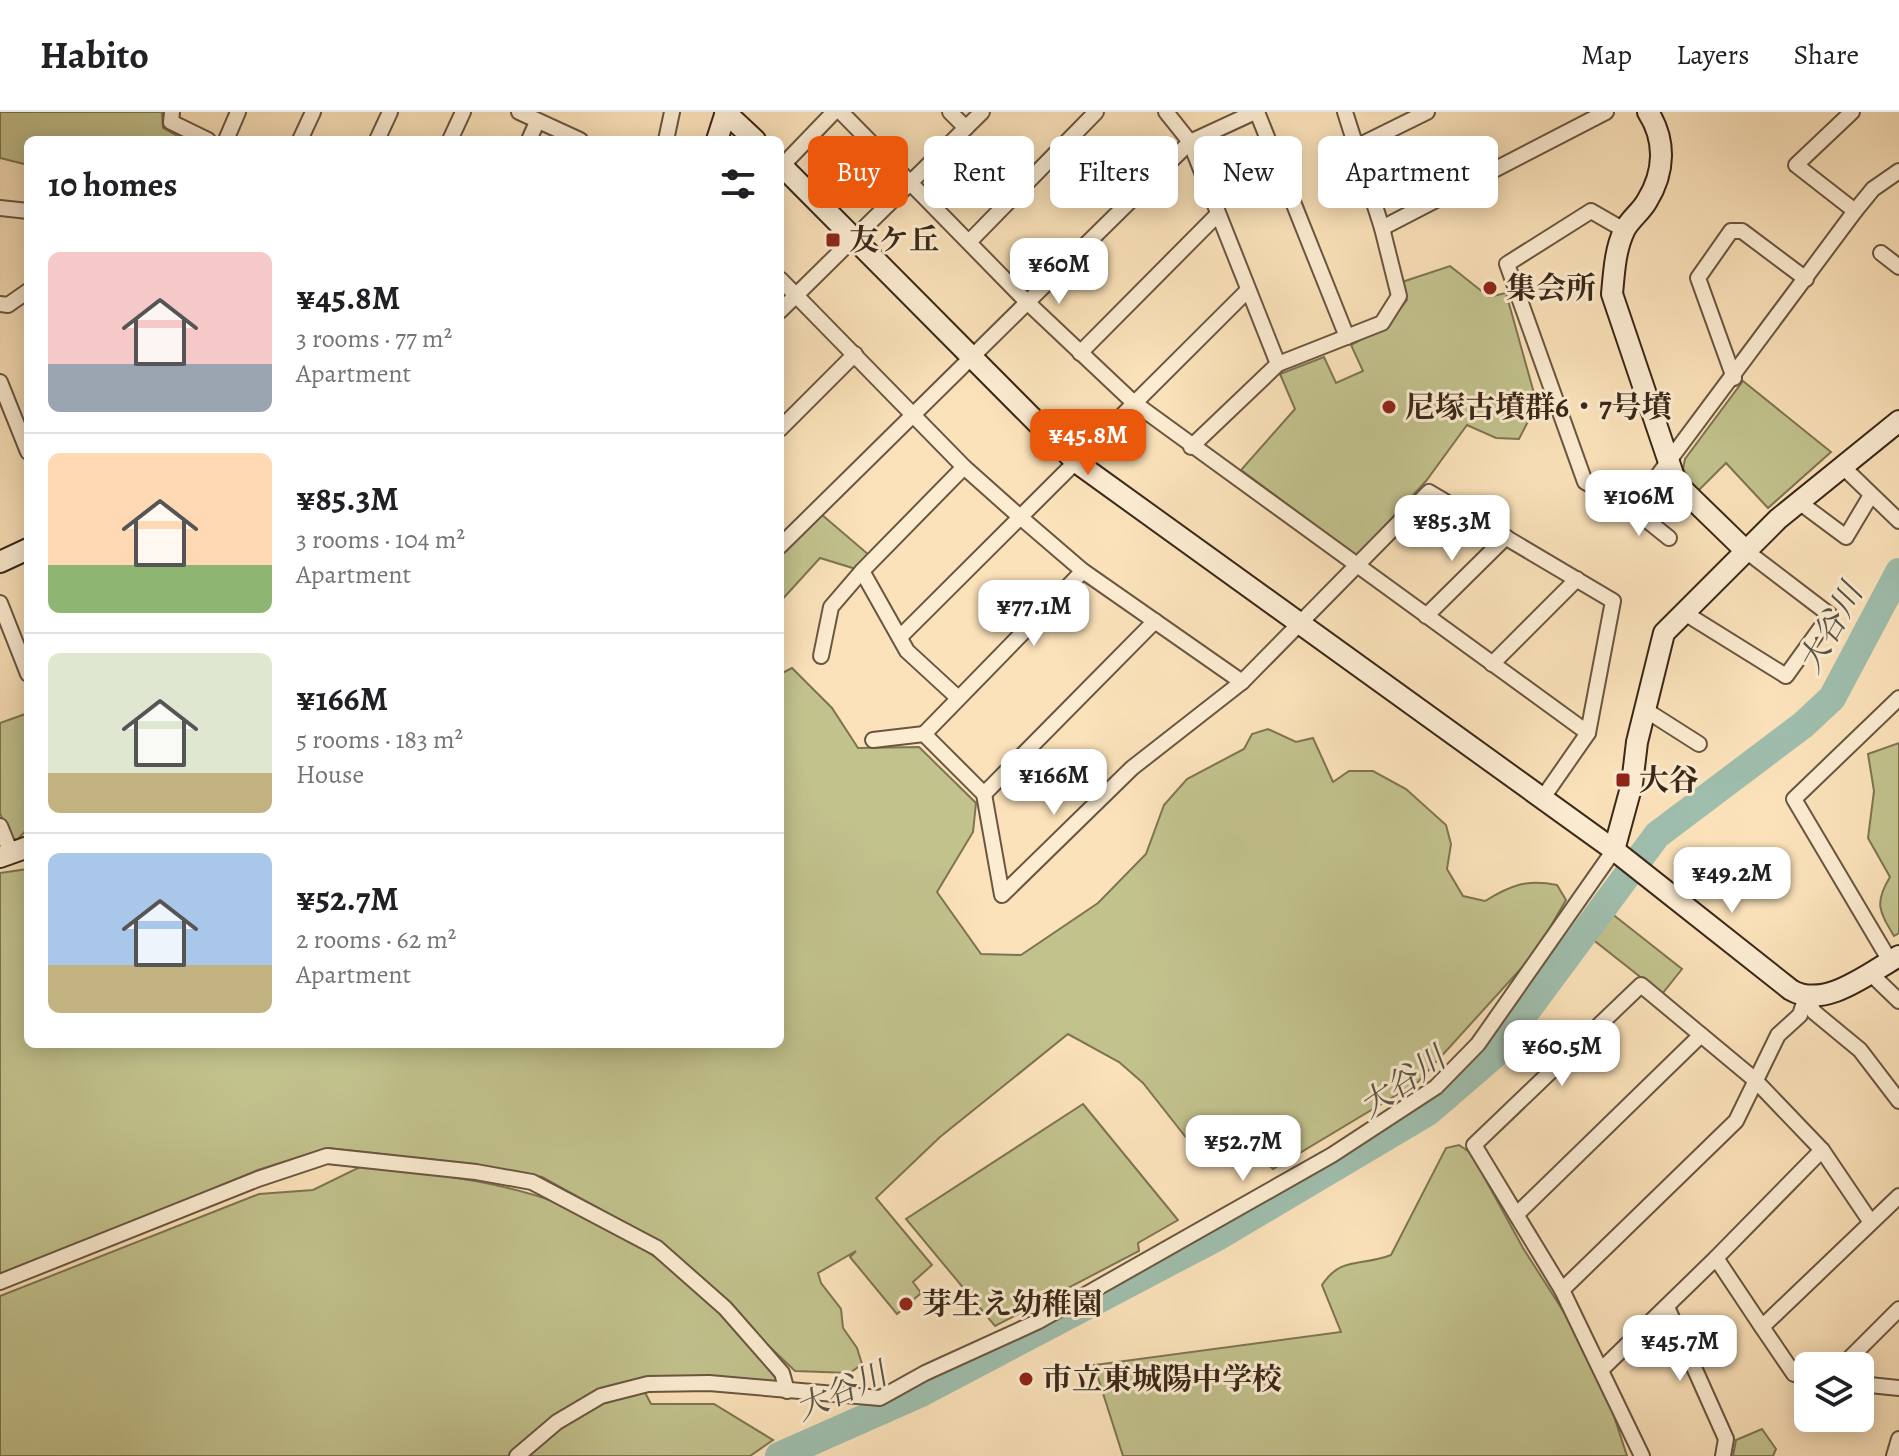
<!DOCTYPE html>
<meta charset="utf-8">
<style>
:root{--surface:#fff;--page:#f2f2f2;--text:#202124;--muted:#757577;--line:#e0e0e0;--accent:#ea580c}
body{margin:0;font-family:Alegreya,"Noto Serif JP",serif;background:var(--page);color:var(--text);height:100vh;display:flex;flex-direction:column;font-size:30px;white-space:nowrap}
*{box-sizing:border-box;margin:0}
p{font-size:26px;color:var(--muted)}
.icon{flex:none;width:44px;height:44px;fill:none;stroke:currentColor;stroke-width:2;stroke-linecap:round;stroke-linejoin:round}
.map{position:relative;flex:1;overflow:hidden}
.details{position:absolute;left:24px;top:24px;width:760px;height:912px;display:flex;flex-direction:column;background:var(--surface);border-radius:12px;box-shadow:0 4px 20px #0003}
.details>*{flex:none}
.guide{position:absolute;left:808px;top:24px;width:760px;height:72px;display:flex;gap:16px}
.controls{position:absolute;left:1794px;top:1240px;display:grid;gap:16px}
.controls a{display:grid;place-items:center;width:80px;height:80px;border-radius:12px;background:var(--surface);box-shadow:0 4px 20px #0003;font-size:40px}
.price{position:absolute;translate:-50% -68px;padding:0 18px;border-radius:16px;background:#fff;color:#222;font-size:26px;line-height:52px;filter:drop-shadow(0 2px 4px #0008)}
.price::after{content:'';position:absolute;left:50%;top:48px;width:24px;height:18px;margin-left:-12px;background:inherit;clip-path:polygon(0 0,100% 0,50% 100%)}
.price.active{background:var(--accent);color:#fff}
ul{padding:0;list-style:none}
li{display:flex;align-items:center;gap:24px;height:200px;padding:0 24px}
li+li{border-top:2px solid var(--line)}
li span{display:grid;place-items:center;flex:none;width:224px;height:160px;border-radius:12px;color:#555}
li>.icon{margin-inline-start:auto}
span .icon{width:96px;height:96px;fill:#fffc;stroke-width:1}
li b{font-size:34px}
h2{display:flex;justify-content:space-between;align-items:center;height:96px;padding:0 24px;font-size:34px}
.pill{padding:0 28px;border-radius:12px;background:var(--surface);box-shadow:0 4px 20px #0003;font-size:28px;line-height:72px}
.pill.active{background:var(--accent);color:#fff}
header{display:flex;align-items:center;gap:48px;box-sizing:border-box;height:112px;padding:0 40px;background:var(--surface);border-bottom:2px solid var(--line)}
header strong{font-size:38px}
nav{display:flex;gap:44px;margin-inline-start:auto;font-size:28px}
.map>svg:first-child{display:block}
</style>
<header>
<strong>Habito</strong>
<nav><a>Map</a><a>Layers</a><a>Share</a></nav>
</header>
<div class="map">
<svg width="1899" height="1344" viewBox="0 0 1899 1344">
<rect width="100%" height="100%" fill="#fbe2ba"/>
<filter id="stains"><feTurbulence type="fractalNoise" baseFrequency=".0025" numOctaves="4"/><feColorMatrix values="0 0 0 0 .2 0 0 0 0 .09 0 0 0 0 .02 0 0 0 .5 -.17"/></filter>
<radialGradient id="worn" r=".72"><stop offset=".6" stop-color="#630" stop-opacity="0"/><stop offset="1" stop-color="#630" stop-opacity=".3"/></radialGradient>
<g fill="#c2c28d" stroke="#7e7452" stroke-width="2">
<path d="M 0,0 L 162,0 L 163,16 L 185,28 L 28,28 L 28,53 L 0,46 Z"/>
<path d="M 1450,154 L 1489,185 L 1506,181 L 1537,292 L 1519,327 L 1496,326 L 1467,313 L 1426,369 L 1357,444 L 1241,358 L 1295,297 L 1280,262 L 1324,245 L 1336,271 L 1363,259 L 1351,233 L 1386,214 L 1407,188 L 1402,170 Z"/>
<path d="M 1743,269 L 1831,340 L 1768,396 L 1726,351 L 1697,380 L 1683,357 L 1685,347 Z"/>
<path d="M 821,402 L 869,443 L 856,457 L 820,446 L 780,490 L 780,443 Z"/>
<path d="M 792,556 L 832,596 L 858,636 L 919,635 L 976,691 L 973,720 L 937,780 L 981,842 L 1021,843 L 1098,791 L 1146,742 L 1164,693 L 1187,667 L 1244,637 L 1252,622 L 1268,617 L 1296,630 L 1313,626 L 1333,670 L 1349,659 L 1373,659 L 1406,677 L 1446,713 L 1451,732 L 1447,757 L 1463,784 L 1485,789 C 1511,773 1527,767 1557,773 L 1566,788 L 1535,841 L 1418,970 L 1273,1057 L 1232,1019 L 1188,1028 L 1143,971 L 1119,950 L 1068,922 L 940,1025 L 876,1086 L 932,1153 L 913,1170 L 921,1181 L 897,1202 L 850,1145 L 856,1139 L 818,1161 L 821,1171 L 841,1197 L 843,1216 L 857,1236 L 862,1252 L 850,1261 L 795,1259 L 660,1130 L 542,1065 L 472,1052 L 327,1036 L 258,1058 L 0,1164 L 0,761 L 28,757 L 28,932 L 780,932 L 780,562 Z"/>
<path d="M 28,601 L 28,716 L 18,727 L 10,727 L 0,701 L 0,611 Z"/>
<path d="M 1899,631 L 1899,821 L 1894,824 C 1879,799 1874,791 1890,765 L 1868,726 L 1874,679 L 1868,642 Z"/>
<path d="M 1611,801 L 1682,857 L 1662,882 L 1591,826 Z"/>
<path d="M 1083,992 L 1178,1108 L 1138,1131 L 1139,1139 L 995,1214 L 906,1107 Z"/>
<path d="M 1459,1033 L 1471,1041 L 1523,1136 L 1597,1252 L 1627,1344 L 1123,1344 L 1094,1253 L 1341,1220 L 1322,1173 C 1341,1144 1360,1155 1391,1143 L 1446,1036 Z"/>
<path d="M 364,1053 C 427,1062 495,1068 555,1090 C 610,1111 687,1162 727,1205 C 745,1224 760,1246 777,1267 L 774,1270 C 728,1264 685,1262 639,1269 L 651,1292 L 714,1292 L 773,1328 L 750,1344 L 0,1344 L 0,1184 L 259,1082 L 313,1078 Z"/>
<path d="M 1802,1272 L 1808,1273 L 1806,1311 L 1795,1309 Z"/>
<path d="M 1762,1317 L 1776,1337 L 1773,1344 L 1733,1344 L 1736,1328 Z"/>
</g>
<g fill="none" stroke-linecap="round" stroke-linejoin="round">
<path stroke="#9fbead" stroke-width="28" d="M 779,1344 L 919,1282 L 1219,1124 L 1428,1000 L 1493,944 L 1657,723 L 1803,613 L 1832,586 L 1899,460"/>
<g stroke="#6a5640" stroke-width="18">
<g id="street">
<path d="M 172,0 L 171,10 L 208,28"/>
<path d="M 519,0 L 580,28"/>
<path d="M 841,0 L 1026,189 L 1133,290 L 1588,621"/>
<path d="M 950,0 L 966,16"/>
<path d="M 1166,0 L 1190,30 L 1278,252"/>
<path d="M 1257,0 L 1347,225"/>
<path d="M 1852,0 L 1796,53 L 1855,99"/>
<path d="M 226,28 L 238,0"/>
<path d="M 300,28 L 313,0"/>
<path d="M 377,28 L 390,0"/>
<path d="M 450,28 L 463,0"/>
<path d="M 529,28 L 537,10"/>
<path d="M 666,28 L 672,0"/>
<path d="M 1356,35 L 1427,0"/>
<path d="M 780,56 L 834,0"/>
<path d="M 0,96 L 28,99"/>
<path d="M 1382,116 L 1606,0"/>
<path d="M 1624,118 L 1591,99 L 1507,152 L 1585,370 L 1633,397 L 1855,99 L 1873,77 L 1899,59"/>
<path d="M 970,129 L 1096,0"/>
<path d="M 1881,141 L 1899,155"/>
<path d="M 780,167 L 964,355 L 1019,404 L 1083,459 L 1242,570"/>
<path d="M 0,192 L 8,193 L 28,179"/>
<path d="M 780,199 L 982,0"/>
<path d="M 1080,241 L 1218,102"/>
<path d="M 1734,266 L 1698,166 L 1731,119 L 1742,119 L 1806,167"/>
<path d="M 0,270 L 28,340"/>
<path d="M 780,317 L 855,242"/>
<path d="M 1191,335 L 1278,252 L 1382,211 L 1399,184 L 1382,116 L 1345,0"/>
<path d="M 1842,354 L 1899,409"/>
<path d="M 1799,390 L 1846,425 L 1871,383"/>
<path d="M 1633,397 L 1669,426"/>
<path d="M 780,434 L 1190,30 L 1255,0"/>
<path d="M 1083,459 L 924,622 L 984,682 L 1002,783 L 1132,656 L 1242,570 L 1429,380 L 1613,489 L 1588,621 L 1542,687"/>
<path d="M 0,491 L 28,562"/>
<path d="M 1683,500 L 1786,564 L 1830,503 L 1746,439"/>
<path d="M 1426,504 L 1506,425"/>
<path d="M 901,524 L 1248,178"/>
<path d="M 821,544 L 831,495 L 862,459"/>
<path d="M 1492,552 L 1577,467"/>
<path d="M 957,585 L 907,539 L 862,459 L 964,355"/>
<path d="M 1644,597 L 1699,632"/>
<path d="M 873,628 L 924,622"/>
<path d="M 984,682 L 1155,509"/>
<path d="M 0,714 L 11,741"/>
<path d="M 1890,849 L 1794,687 L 1899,586"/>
<path d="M 1870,861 L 1899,889"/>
<path d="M 1806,884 L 1814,900 L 1860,938 L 1899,989"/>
<path d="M 1517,1102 L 1701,923"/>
<path d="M 1716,1146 L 1822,1038"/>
<path d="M 0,1170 L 258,1067 L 327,1044 L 476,1060 L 532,1070 L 657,1136 L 725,1196 L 782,1261 L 787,1279"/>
<path d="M 1562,1178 L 1736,1009 L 1778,923 L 1800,903 L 1806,884"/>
<path d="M 1667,1195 L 1726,1327 L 1723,1344"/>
<path d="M 1762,1215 L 1794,1262 L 1808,1265"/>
<path d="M 1842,1254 L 1899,1197"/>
<path d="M 1602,1257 L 1716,1146 L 1762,1215 L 1899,1084"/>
<path d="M 1860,1272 L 1899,1276"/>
<path d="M 517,1344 L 557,1310 L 601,1284 L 648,1272 L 709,1271 L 880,1286 L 925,1261 L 1039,1209 L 1332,1043 L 1436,975 L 1478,932 L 1614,738"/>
<path d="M 1642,1344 L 1562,1178 L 1474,1033 L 1641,873 L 1754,967 L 1822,1038 L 1870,1109"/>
<path d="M 1894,1344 L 1899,1327"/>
</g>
</g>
<g stroke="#3a2718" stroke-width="24">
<g id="secondary">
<path d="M 725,0 L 755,28"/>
<path d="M 1648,0 C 1666,28 1665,60 1647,89 C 1641,100 1629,108 1624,119 C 1615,138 1614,161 1612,182 L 1676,371 L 1746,439"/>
<path d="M 717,28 L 726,0"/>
<path d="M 780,52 L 1076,350 L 1614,738 L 1791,878 C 1825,898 1870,860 1899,844"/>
<path d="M 0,450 L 28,437"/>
<path d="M 1614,738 L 1632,672 L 1637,630 L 1664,521 L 1778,407 L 1899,309"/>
<path d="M 0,745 L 28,735"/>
</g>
</g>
<use href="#street" stroke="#fcecd2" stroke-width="14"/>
<use href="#secondary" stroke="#fcecd2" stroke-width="20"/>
</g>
<g fill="#8f2418" stroke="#fcecd2" stroke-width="3">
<rect x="825" y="120" width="16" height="16" rx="4"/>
<circle cx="1490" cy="176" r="8"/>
<circle cx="1389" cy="295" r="8"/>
<rect x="1615" y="660" width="16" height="16" rx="4"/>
<circle cx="906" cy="1192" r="8"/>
<circle cx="1026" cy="1267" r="8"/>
</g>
<g text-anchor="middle" stroke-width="6" stroke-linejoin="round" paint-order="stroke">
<g font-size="30" font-weight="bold" fill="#3a2718" stroke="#fcecd2" text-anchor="start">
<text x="849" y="138">友ケ丘</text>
<text x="1506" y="186">集会所</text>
<text x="1405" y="305">尼塚古墳群6・7号墳</text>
<text x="1639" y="678">大谷</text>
<text x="922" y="1202">芽生え幼稚園</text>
<text x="1042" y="1277">市立東城陽中学校</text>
</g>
<g font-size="32" font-style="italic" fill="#585445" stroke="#fcecd2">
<text transform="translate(1830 516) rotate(-61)" y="11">大谷川</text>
<text transform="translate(1402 970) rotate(-35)" y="11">大谷川</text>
<text transform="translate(841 1279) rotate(-24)" y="11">大谷川</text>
</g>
</g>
<rect width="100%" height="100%" filter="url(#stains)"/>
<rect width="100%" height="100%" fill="url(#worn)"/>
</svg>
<div class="controls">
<a><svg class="icon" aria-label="layers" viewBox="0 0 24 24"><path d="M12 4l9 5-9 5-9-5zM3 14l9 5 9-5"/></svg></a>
</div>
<b class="price" style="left:1059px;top:194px">¥60M</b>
<b class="price active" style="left:1088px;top:365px">¥45.8M</b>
<b class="price" style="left:1639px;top:426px">¥106M</b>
<b class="price" style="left:1452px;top:451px">¥85.3M</b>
<b class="price" style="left:1034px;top:536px">¥77.1M</b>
<b class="price" style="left:1054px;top:705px">¥166M</b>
<b class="price" style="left:1732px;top:803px">¥49.2M</b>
<b class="price" style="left:1562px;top:976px">¥60.5M</b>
<b class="price" style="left:1243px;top:1071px">¥52.7M</b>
<b class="price" style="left:1680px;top:1271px">¥45.7M</b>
<div class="guide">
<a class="pill active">Buy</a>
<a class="pill">Rent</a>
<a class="pill">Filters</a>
<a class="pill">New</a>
<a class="pill">Apartment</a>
</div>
<section class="details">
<h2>10 homes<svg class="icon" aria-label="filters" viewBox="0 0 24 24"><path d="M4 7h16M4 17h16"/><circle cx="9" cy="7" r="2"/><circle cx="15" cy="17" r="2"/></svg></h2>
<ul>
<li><span style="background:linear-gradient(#f6c9c9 70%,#9aa5b1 0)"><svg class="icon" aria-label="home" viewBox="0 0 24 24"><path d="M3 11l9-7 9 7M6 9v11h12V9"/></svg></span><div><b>¥45.8M</b><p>3 rooms · 77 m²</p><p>Apartment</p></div></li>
<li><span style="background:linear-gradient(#ffd9b3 70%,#8fb573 0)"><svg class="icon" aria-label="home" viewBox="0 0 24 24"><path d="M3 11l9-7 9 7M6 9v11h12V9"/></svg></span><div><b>¥85.3M</b><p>3 rooms · 104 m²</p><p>Apartment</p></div></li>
<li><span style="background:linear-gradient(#dfe7d0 75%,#c2b280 0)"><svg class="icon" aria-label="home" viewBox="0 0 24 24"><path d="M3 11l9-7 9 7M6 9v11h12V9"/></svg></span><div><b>¥166M</b><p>5 rooms · 183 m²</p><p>House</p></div></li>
<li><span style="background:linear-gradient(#a9c7e8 70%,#c2b280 0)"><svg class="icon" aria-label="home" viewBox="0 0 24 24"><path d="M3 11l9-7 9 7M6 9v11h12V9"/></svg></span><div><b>¥52.7M</b><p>2 rooms · 62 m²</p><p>Apartment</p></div></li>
</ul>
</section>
</div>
